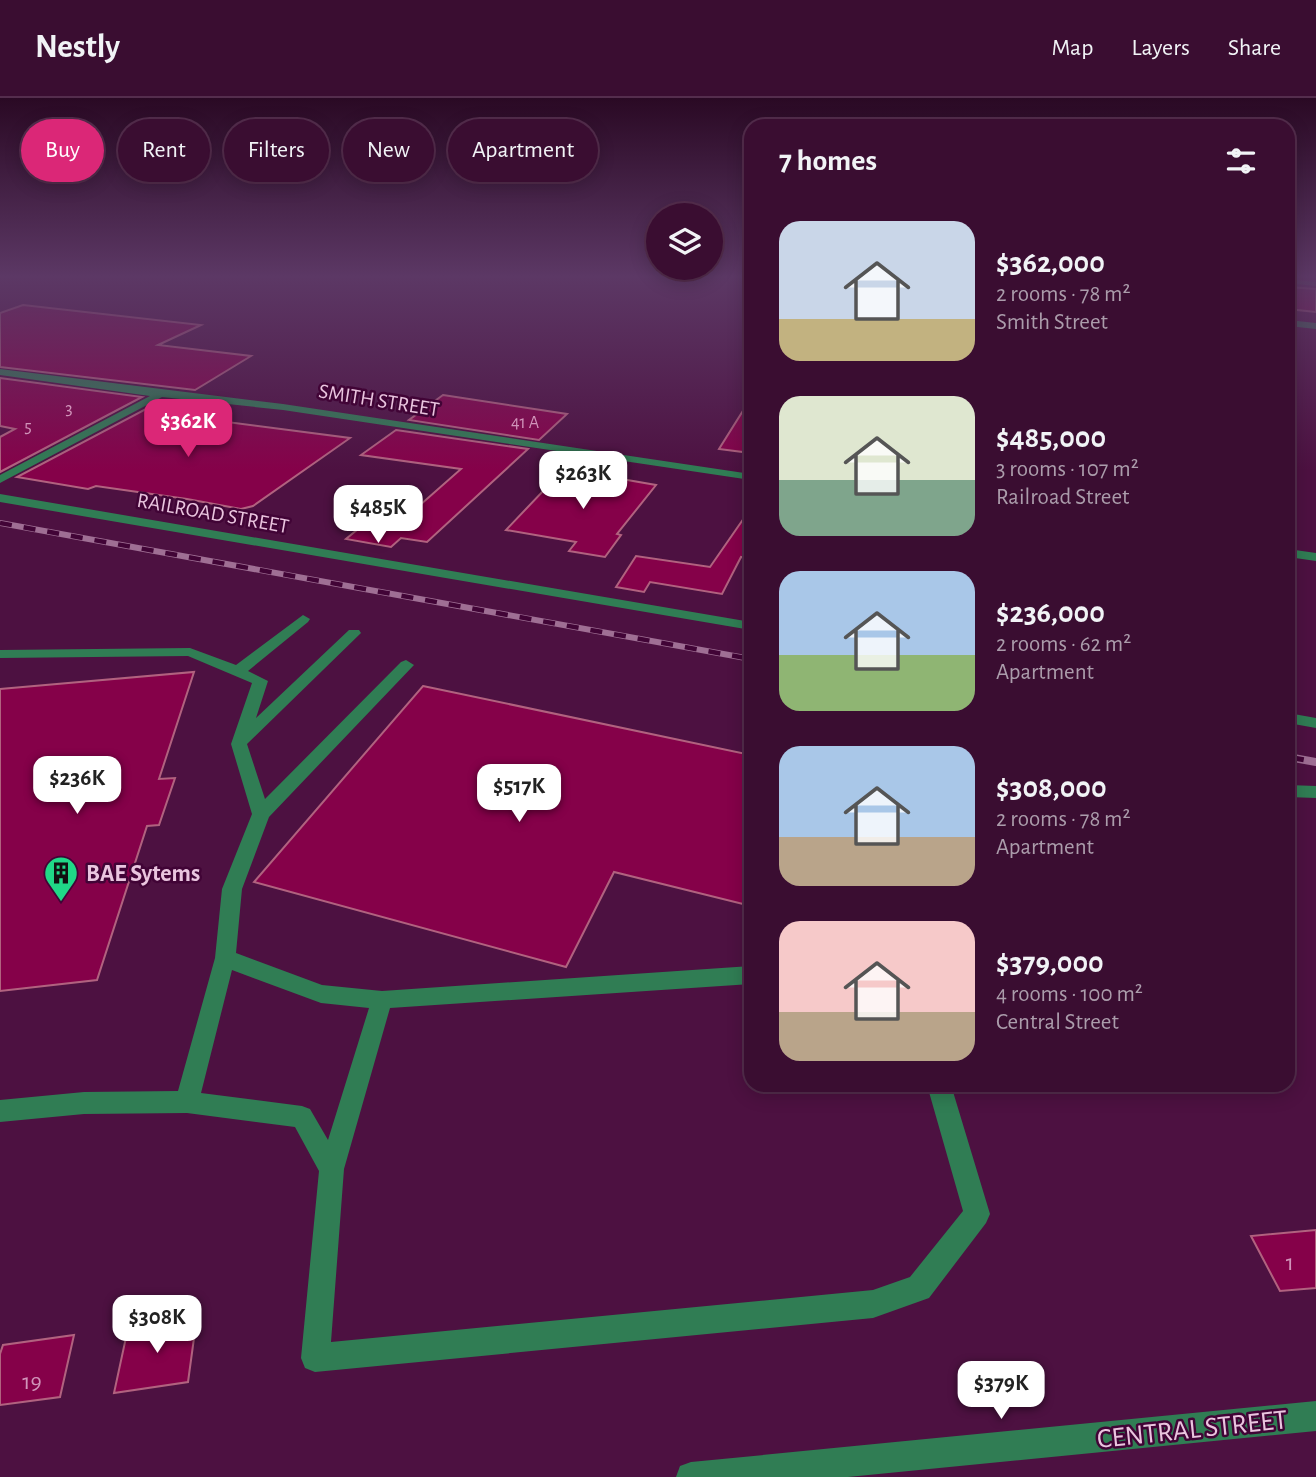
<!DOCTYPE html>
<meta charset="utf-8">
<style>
:root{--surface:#3a0d31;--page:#451b3d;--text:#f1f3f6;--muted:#ab9cab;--line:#542d4d;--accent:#db2777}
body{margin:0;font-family:"Alegreya Sans",sans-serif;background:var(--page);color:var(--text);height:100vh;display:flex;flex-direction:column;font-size:26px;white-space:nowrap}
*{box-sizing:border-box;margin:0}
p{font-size:23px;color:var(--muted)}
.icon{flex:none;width:38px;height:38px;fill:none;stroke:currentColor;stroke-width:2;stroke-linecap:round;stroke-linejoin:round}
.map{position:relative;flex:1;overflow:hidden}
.details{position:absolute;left:744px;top:21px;width:551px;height:973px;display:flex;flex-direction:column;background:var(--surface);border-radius:21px;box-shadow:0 4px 18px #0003,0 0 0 2px var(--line)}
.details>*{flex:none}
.banner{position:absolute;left:21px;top:21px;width:618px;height:63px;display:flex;gap:14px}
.controls{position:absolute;left:646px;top:105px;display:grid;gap:14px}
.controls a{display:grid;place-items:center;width:77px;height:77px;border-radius:50%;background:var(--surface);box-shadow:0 4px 18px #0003,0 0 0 2px var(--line);font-size:35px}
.price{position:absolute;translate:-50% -60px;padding:0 16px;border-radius:14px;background:#fff;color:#222;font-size:23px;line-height:46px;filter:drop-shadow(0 2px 4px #0008)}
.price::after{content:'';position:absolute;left:50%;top:42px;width:21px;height:16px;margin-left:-10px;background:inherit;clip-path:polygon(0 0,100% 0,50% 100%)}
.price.selected{background:var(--accent);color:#fff}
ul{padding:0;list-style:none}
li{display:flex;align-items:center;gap:21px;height:175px;padding:0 35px}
li span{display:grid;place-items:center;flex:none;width:196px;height:140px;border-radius:21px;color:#555}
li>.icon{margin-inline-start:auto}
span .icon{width:84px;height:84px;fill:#fffc;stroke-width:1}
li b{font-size:30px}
h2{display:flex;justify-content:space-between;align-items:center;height:84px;padding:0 35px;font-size:30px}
.tag{padding:0 24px;border-radius:32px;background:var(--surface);box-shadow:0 4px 18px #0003,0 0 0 2px var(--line);font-size:24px;line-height:63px}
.tag.selected{background:var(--accent);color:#fff}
header{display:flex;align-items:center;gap:42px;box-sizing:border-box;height:98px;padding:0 35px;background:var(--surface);border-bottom:2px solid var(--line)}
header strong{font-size:33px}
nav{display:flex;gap:38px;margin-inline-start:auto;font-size:24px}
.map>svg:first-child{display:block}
</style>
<header>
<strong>Nestly</strong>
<nav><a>Map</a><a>Layers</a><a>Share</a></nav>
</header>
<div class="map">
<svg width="1316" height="1379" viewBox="0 0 1316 1379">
<rect width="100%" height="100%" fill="#4d1141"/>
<g fill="#850149" stroke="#b1627f" stroke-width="2">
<path d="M 1288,189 L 1316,191 L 1316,214 L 1288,211 Z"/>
<path d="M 23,207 L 201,227 L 158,247 L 251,258 L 195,292 L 0,269 L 0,215 Z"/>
<path d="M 0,280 L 142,299 L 0,374 L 0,339 L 15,331 L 0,328 Z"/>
<path d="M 443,297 L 567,316 L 539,342 L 409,322 Z"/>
<path d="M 751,300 L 751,355 L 719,351 Z"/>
<path d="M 163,302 L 177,303 L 157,315 L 350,340 L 253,408 L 241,411 L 187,401 L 96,388 L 88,391 L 17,379 Z"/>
<path d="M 396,332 L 528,351 L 427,444 L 401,440 L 391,449 L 346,441 L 375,417 L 403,422 L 461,371 L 361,357 Z"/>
<path d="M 564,371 L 656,387 L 617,436 L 621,437 L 605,459 L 569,453 L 576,444 L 506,432 Z"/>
<path d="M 751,410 L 751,461 L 741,459 L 722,496 L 650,484 L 644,494 L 616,489 L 636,458 L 710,469 Z"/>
<path d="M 194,574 L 159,681 L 175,680 L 159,727 L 147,728 L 97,882 L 0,893 L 0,591 Z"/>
<path d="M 423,588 L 751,657 L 751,808 L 614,774 L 566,869 L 254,784 Z"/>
<path d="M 1316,1132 L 1316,1190 L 1280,1193 L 1251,1138 Z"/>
<path d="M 197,1218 L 188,1284 L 114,1295 L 128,1230 Z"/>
<path d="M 74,1237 L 60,1299 L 0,1307 L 0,1256 L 3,1247 Z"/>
</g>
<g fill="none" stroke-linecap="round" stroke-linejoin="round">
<g fill="#307d54" fill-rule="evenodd">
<path d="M 1288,181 L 1316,184 L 1316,188 L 1288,185 Z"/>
<path d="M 1288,222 L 1316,225 L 1316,231 L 1288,228 Z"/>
<path d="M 0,271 L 283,306 L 751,376 L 751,382 L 283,312 L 162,299 L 0,385 L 0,377 L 150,298 L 0,277 Z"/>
<path d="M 0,396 L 751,524 L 751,532 L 0,404 Z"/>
<path d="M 1288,451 L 1316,455 L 1316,463 L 1288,459 Z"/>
<path d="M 303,517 L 310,521 L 308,524 L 248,573 L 268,583 L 256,620 L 349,532 L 359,532 L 361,535 L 247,646 L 265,701 L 401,564 L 406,562 L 414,567 L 269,719 L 242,791 L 236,855 L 322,887 L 382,893 L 751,868 L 751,886 L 390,910 L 344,1071 L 331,1244 L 873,1192 L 910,1179 L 963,1113 L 927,987 L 951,987 L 990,1116 L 986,1125 L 929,1200 L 873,1220 L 315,1274 L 305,1270 L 301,1260 L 319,1073 L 295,1029 L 187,1015 L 84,1016 L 0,1024 L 0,1002 L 84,994 L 178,993 L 215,860 L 222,791 L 252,716 L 231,646 L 252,585 L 188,558 L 0,560 L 0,552 L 190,550 L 236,567 ZM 232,872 L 321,905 L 369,910 L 328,1042 L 310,1011 L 302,1008 L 201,995 Z"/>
<path d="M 1288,615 L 1316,620 L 1316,630 L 1288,625 Z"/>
<path d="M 1288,687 L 1316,688 L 1316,700 L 1288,699 Z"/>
<path d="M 1316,1303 L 1316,1333 L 848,1379 L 676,1379 L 680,1368 L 691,1364 Z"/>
</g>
<g stroke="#9f6f94" stroke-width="6">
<path id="rail-far1" d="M 0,425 L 751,561"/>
</g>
<g stroke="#9f6f94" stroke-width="8">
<path id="rail" d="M 1288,659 L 1316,664"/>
</g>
<use href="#rail-far1" stroke="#410436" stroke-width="4.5" stroke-dasharray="12" stroke-linecap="butt"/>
<use href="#rail" stroke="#410436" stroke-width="5" stroke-dasharray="16" stroke-linecap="butt"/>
</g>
<linearGradient id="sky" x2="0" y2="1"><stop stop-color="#2a0924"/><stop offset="0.48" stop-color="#5c3865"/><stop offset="1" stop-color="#5c3865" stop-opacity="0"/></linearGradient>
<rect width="1316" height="372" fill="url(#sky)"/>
<defs>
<g id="building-pin" transform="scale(1.75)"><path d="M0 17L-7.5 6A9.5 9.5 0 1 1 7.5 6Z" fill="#20d887" stroke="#410436"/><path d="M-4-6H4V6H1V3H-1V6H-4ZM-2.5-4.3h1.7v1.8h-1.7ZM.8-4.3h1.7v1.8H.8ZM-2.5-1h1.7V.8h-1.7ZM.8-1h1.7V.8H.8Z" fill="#111"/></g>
</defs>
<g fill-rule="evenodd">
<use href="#building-pin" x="61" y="775"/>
</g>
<g text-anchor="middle" stroke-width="5" stroke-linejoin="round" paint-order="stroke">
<g font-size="18" fill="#d194ba">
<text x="69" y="316">3</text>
<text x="525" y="330">41 A</text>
<text x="28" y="334">5</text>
</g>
<g font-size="21" fill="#eac5df" stroke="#410436">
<text transform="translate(379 302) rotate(9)" y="7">SMITH STREET</text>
<text transform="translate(213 415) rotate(10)" y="7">RAILROAD STREET</text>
</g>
<g font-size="24" font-weight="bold" fill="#eac5df" stroke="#410436" text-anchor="start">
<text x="86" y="783">BAE Sytems</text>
</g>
<g font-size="24" fill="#d194ba">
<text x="1290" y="1172">1</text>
<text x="32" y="1291">19</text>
</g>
<g font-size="28" fill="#eac5df" stroke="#410436">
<text transform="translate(1192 1330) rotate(-6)" y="10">CENTRAL STREET</text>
</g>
</g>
</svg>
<div class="controls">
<a><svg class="icon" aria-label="layers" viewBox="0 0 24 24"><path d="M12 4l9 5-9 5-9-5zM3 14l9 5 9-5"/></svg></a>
</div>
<b class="price selected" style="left:188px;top:361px">$362K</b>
<b class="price" style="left:583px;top:413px">$263K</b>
<b class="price" style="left:378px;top:447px">$485K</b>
<b class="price" style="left:77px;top:718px">$236K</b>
<b class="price" style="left:519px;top:726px">$517K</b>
<b class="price" style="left:157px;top:1257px">$308K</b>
<b class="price" style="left:1001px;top:1323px">$379K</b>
<div class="banner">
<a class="tag selected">Buy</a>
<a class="tag">Rent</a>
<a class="tag">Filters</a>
<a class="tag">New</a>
<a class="tag">Apartment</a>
</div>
<section class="details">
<h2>7 homes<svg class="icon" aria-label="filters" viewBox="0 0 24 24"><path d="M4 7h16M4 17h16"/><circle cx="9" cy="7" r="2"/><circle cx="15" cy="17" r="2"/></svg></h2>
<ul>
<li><span style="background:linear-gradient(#c9d6e8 70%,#c2b280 0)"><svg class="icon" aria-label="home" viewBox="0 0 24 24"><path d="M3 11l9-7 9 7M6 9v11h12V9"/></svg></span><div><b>$362,000</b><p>2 rooms · 78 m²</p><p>Smith Street</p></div></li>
<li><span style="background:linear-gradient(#dfe7d0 60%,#7fa58c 0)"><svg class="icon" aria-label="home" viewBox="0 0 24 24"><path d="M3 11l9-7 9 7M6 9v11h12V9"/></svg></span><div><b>$485,000</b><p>3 rooms · 107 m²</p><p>Railroad Street</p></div></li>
<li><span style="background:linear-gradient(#a9c7e8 60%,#8fb573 0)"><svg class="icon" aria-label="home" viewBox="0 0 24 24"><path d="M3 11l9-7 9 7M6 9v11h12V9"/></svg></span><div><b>$236,000</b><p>2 rooms · 62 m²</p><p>Apartment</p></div></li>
<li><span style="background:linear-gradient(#a9c7e8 65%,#b9a48a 0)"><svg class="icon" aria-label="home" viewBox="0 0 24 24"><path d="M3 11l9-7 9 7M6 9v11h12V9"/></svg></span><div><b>$308,000</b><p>2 rooms · 78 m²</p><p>Apartment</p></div></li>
<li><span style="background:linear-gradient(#f6c9c9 65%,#b9a48a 0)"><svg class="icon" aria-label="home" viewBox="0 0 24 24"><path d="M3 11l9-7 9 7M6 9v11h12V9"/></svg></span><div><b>$379,000</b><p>4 rooms · 100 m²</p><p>Central Street</p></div></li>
</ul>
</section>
</div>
